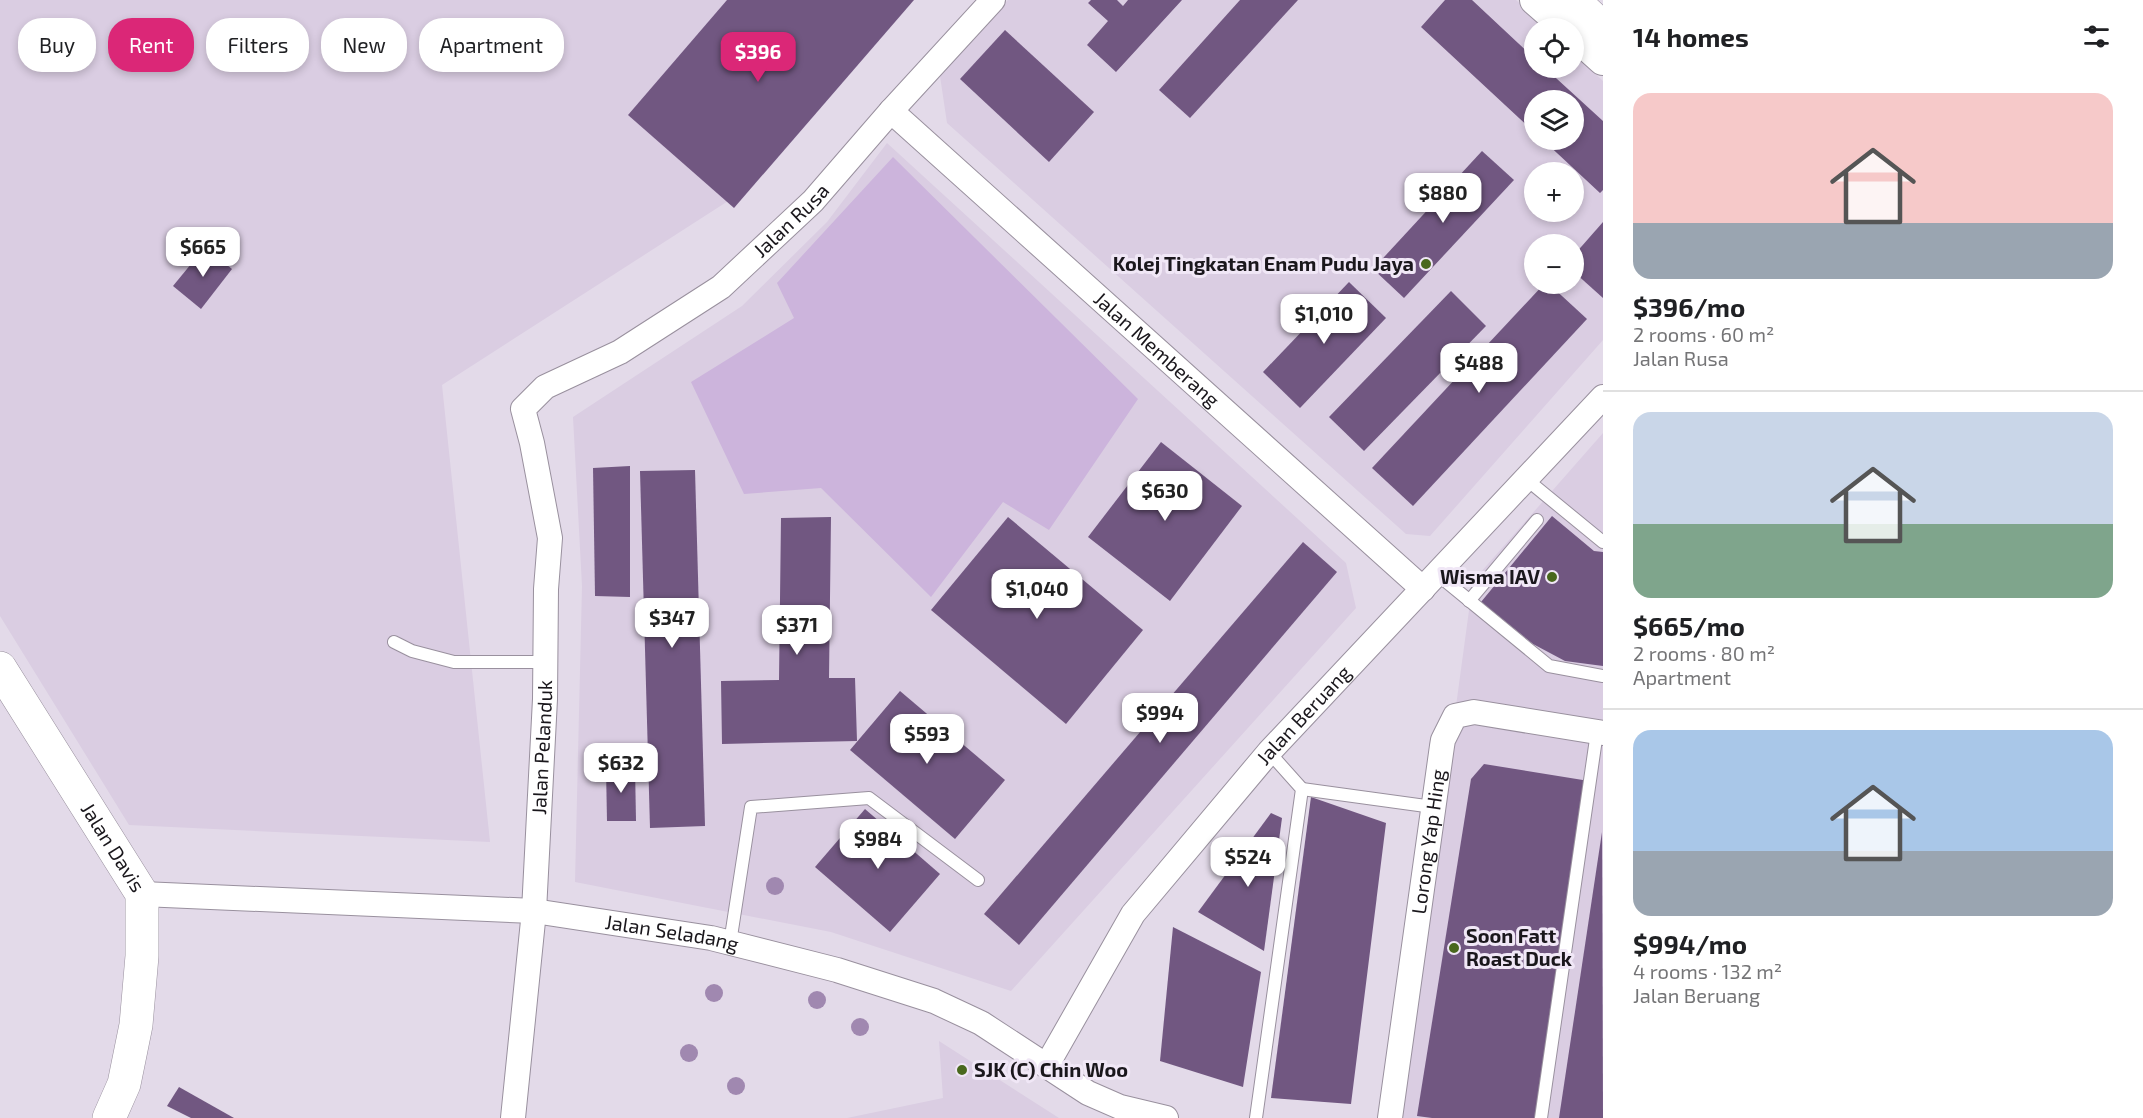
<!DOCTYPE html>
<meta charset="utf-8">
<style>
:root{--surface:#fff;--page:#f6f6f6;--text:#202124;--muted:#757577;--line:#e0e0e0;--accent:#db2777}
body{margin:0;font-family:"Exo 2",sans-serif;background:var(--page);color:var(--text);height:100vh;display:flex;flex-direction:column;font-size:22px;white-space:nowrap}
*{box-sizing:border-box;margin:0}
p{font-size:20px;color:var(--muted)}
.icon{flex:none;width:33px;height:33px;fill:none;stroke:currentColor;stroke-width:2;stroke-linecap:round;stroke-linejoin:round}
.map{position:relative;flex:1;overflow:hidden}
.drawer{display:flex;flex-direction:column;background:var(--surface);width:540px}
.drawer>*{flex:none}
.hud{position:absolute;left:18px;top:18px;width:570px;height:54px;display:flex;gap:12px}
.buttons{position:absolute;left:1524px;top:18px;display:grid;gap:12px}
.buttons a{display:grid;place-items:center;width:60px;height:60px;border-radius:50%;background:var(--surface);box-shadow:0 3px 9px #0003;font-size:30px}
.price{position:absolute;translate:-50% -51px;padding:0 14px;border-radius:12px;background:#fff;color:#222;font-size:20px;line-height:39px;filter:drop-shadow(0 2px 3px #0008)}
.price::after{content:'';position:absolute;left:50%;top:36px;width:18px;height:14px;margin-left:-9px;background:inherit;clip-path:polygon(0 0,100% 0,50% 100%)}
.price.on{background:var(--accent);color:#fff}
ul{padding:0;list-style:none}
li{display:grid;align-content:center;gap:12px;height:318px;padding:0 30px}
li+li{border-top:2px solid var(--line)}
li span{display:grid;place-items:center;height:186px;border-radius:18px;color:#555}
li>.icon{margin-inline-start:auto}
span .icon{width:108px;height:108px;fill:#fffc;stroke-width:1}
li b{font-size:26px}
h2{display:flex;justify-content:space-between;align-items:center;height:72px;padding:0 30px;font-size:26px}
.pill{padding:0 21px;border-radius:24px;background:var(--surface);box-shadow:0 3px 9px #0003;font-size:21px;line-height:54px}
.pill.on{background:var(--accent);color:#fff}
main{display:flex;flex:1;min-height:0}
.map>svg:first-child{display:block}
</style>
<main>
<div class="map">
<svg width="1603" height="1118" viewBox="0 0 1603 1118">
<rect width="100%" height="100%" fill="#e3dae9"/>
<g fill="#dacde2" fill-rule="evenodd">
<path d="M 0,0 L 906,0 L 739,194 L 442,385 L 490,842 L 129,825 L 0,616 Z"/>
<path d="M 1008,0 L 1516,0 L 1547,28 L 1534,28 L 1534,68 L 1574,68 L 1574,54 L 1603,81 L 1603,340 L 1430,536 L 1406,534 L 947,123 L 940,76 ZM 1534,100 L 1574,100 L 1574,140 L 1534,140 ZM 1534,172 L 1574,172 L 1574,212 L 1534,212 ZM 1534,244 L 1574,244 L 1574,284 L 1534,284 Z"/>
<path d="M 887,143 L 1346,563 L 1356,608 L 1011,991 L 831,932 L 575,882 L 582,586 L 573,417 L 742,306 L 827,222 Z"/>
<path d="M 1603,433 L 1603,1118 L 1400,1118 L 1473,581 Z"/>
<path d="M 939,1041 L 1059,1118 L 847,1118 L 943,1098 Z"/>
</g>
<path fill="#ccb4dc" d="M 893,157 L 1138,399 L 1049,530 L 1003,502 L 931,597 L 821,488 L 744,494 L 691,382 L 794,318 L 777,283 Z"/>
<g fill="#715781">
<path d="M 727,0 L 914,0 L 734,208 L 628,115 Z"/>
<path d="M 1091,0 L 1117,0 L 1123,6 L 1128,0 L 1182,0 L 1116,72 L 1087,45 L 1108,21 L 1088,3 Z"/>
<path d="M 1240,0 L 1298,0 L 1190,118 L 1159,90 Z"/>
<path d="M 1445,0 L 1472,0 L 1534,58 L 1534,68 L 1545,68 L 1603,121 L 1603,190 L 1600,193 L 1543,140 L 1574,140 L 1574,100 L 1534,100 L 1534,132 L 1421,27 Z"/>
<path d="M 1005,30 L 1094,112 L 1049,162 L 960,79 Z"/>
<path d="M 1482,151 L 1514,180 L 1404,298 L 1373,269 Z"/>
<path d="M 1603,222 L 1603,298 L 1574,272 L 1574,255 Z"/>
<path d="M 205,247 L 232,269 L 201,309 L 173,286 Z"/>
<path d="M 1349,282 L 1386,318 L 1300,408 L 1263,372 Z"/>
<path d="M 1544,284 L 1549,284 L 1587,319 L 1413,506 L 1372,468 Z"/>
<path d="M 1451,291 L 1486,326 L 1364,451 L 1329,417 Z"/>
<path d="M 1161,442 L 1242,506 L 1170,601 L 1088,537 Z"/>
<path d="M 630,466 L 630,597 L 595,596 L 593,468 Z"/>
<path d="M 695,470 L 705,826 L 650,828 L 640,471 Z"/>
<path d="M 1552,516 L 1594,551 L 1603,552 L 1603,666 L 1565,661 L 1533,644 L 1481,602 Z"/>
<path d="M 831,517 L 829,678 L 855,678 L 857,741 L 722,744 L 721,681 L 779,680 L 781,518 Z"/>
<path d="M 1008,517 L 1143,630 L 1066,724 L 931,610 Z"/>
<path d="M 1303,542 L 1337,572 L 1019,945 L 984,914 Z"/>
<path d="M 900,691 L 1005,780 L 955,839 L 850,750 Z"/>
<path d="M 1484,764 L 1589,781 L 1536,1118 L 1432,1118 L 1417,1116 L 1471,779 Z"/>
<path d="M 635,767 L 636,821 L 607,821 L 606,768 Z"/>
<path d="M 1311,797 L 1386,823 L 1351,1104 L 1271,1098 Z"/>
<path d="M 865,809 L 940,874 L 890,932 L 815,867 Z"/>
<path d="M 1271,813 L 1282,818 L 1264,951 L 1198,912 Z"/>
<path d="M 1602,832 L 1603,1118 L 1559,1118 Z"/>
<path d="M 1173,927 L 1261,972 L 1243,1087 L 1160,1061 Z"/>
<path d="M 179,1087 L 234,1118 L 191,1118 L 167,1106 Z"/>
</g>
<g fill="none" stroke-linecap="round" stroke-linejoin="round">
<g stroke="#99909e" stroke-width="14">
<g id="service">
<path d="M 1526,479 L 1603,542"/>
<path d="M 1437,574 L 1549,666 L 1603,676"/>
<path d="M 1469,601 L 1537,520"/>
<path d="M 394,642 L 412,651 L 454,662 L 546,662"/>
<path d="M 1302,789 L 1433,807"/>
<path d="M 730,943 L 751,807 L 869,798 L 978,880"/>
<path d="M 1256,1118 L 1302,789 L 1269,752"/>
<path d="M 1541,1118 L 1597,732"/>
</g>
</g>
<g stroke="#99909e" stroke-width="26">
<g id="minor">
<path id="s1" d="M 891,111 L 1423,589"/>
<path id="s2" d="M 142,894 L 534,911 L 711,938 L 837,970 L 934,1001 L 981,1023 L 1088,1093 L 1120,1107 L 1166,1118"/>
<path id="s3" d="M 1047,1065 L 1133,914 L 1269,752 L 1603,397"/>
<path id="s4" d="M 513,1118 L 534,911 L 545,699 L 546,589 L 550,538 L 532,443 L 523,409 L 545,387 L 620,352 L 721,287 L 813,201 L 891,111 L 993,0"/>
<path id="s5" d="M 1390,1118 L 1442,746 L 1443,740 L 1455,716 L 1474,712 L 1603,733"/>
</g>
</g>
<g stroke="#99909e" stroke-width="32">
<g id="tertiary">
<path d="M 1535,0 L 1567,28"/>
<path d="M 1574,34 L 1603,60"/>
</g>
</g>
<g stroke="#99909e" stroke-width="34">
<g id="secondary">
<path id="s6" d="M 0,668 L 142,894 L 142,956 L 136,1025 L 124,1084 L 109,1118"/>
</g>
</g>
<g stroke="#99909e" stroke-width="34">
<path id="primary" d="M 1573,0 L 1603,28"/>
</g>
<use href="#service" stroke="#fff" stroke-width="12"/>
<use href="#minor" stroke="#fff" stroke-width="24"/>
<use href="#tertiary" stroke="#fff" stroke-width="30"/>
<use href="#secondary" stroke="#fff" stroke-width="33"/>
<use href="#primary" stroke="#fff" stroke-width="33"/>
</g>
<g fill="#a088b0">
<circle cx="775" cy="886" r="9"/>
<circle cx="714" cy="993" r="9"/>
<circle cx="817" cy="1000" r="9"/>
<circle cx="860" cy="1027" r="9"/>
<circle cx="689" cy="1053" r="9"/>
<circle cx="736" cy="1086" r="9"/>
</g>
<g fill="#49681d" stroke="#f0e7f6" stroke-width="2">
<circle cx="1426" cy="264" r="6"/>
<circle cx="1552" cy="577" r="6"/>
<circle cx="1454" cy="948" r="6"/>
<circle cx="962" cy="1070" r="6"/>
</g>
<g text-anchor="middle" stroke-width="6" stroke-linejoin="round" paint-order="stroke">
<g font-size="20" fill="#1a171c" stroke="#f0e7f6">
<text dy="7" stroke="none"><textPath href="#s4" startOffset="1044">Jalan Rusa</textPath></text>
<text dy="7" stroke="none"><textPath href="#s1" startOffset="357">Jalan Memberang</textPath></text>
<text dy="7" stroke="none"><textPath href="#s3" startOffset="436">Jalan Beruang</textPath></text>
<text dy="7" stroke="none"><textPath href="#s4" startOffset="372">Jalan Pelanduk</textPath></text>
<text dy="7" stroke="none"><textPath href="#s5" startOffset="279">Lorong Yap Hing</textPath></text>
<text dy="7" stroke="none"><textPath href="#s6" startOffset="212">Jalan Davis</textPath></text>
<text dy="7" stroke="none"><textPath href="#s2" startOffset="532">Jalan Seladang</textPath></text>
</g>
<g font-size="20" font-weight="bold" fill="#1a171c" stroke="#f0e7f6" text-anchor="end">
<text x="1414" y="271">Kolej Tingkatan Enam Pudu Jaya</text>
<text x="1540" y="584">Wisma IAV</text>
<text x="1466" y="943" text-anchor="start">Soon Fatt<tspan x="1466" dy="23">Roast Duck</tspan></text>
<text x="974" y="1077" text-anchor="start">SJK (C) Chin Woo</text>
</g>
</g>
</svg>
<div class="buttons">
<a><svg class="icon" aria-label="locate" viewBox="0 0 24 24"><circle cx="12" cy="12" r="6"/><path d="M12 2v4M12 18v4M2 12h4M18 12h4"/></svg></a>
<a><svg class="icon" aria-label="layers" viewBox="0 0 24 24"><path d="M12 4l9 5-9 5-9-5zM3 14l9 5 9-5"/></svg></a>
<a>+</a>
<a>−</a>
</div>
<b class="price on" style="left:758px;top:83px">$396</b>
<b class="price" style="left:1443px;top:224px">$880</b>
<b class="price" style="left:203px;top:278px">$665</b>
<b class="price" style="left:1324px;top:345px">$1,010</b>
<b class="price" style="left:1479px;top:394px">$488</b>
<b class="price" style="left:1165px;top:522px">$630</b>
<b class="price" style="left:1037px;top:620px">$1,040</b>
<b class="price" style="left:672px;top:649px">$347</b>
<b class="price" style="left:797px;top:656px">$371</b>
<b class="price" style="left:1160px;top:744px">$994</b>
<b class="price" style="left:927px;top:765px">$593</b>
<b class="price" style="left:621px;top:794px">$632</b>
<b class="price" style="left:878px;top:870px">$984</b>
<b class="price" style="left:1248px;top:888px">$524</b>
<div class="hud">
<a class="pill">Buy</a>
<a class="pill on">Rent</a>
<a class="pill">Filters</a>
<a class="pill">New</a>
<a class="pill">Apartment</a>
</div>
</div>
<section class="drawer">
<h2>14 homes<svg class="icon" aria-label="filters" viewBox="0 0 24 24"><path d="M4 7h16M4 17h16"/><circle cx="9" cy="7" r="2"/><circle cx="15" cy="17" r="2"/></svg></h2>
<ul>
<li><span style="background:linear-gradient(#f6c9c9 70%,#9aa5b1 0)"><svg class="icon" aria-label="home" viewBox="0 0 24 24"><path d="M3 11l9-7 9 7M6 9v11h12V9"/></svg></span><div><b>$396/mo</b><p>2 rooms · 60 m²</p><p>Jalan Rusa</p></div></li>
<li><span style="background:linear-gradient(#c9d6e8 60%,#7fa58c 0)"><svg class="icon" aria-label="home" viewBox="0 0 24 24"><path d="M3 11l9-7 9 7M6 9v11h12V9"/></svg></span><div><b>$665/mo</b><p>2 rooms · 80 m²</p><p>Apartment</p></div></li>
<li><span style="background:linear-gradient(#a9c7e8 65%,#9aa5b1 0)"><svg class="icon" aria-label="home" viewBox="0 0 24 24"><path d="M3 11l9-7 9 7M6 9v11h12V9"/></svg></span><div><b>$994/mo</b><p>4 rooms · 132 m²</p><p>Jalan Beruang</p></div></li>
</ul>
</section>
</main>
